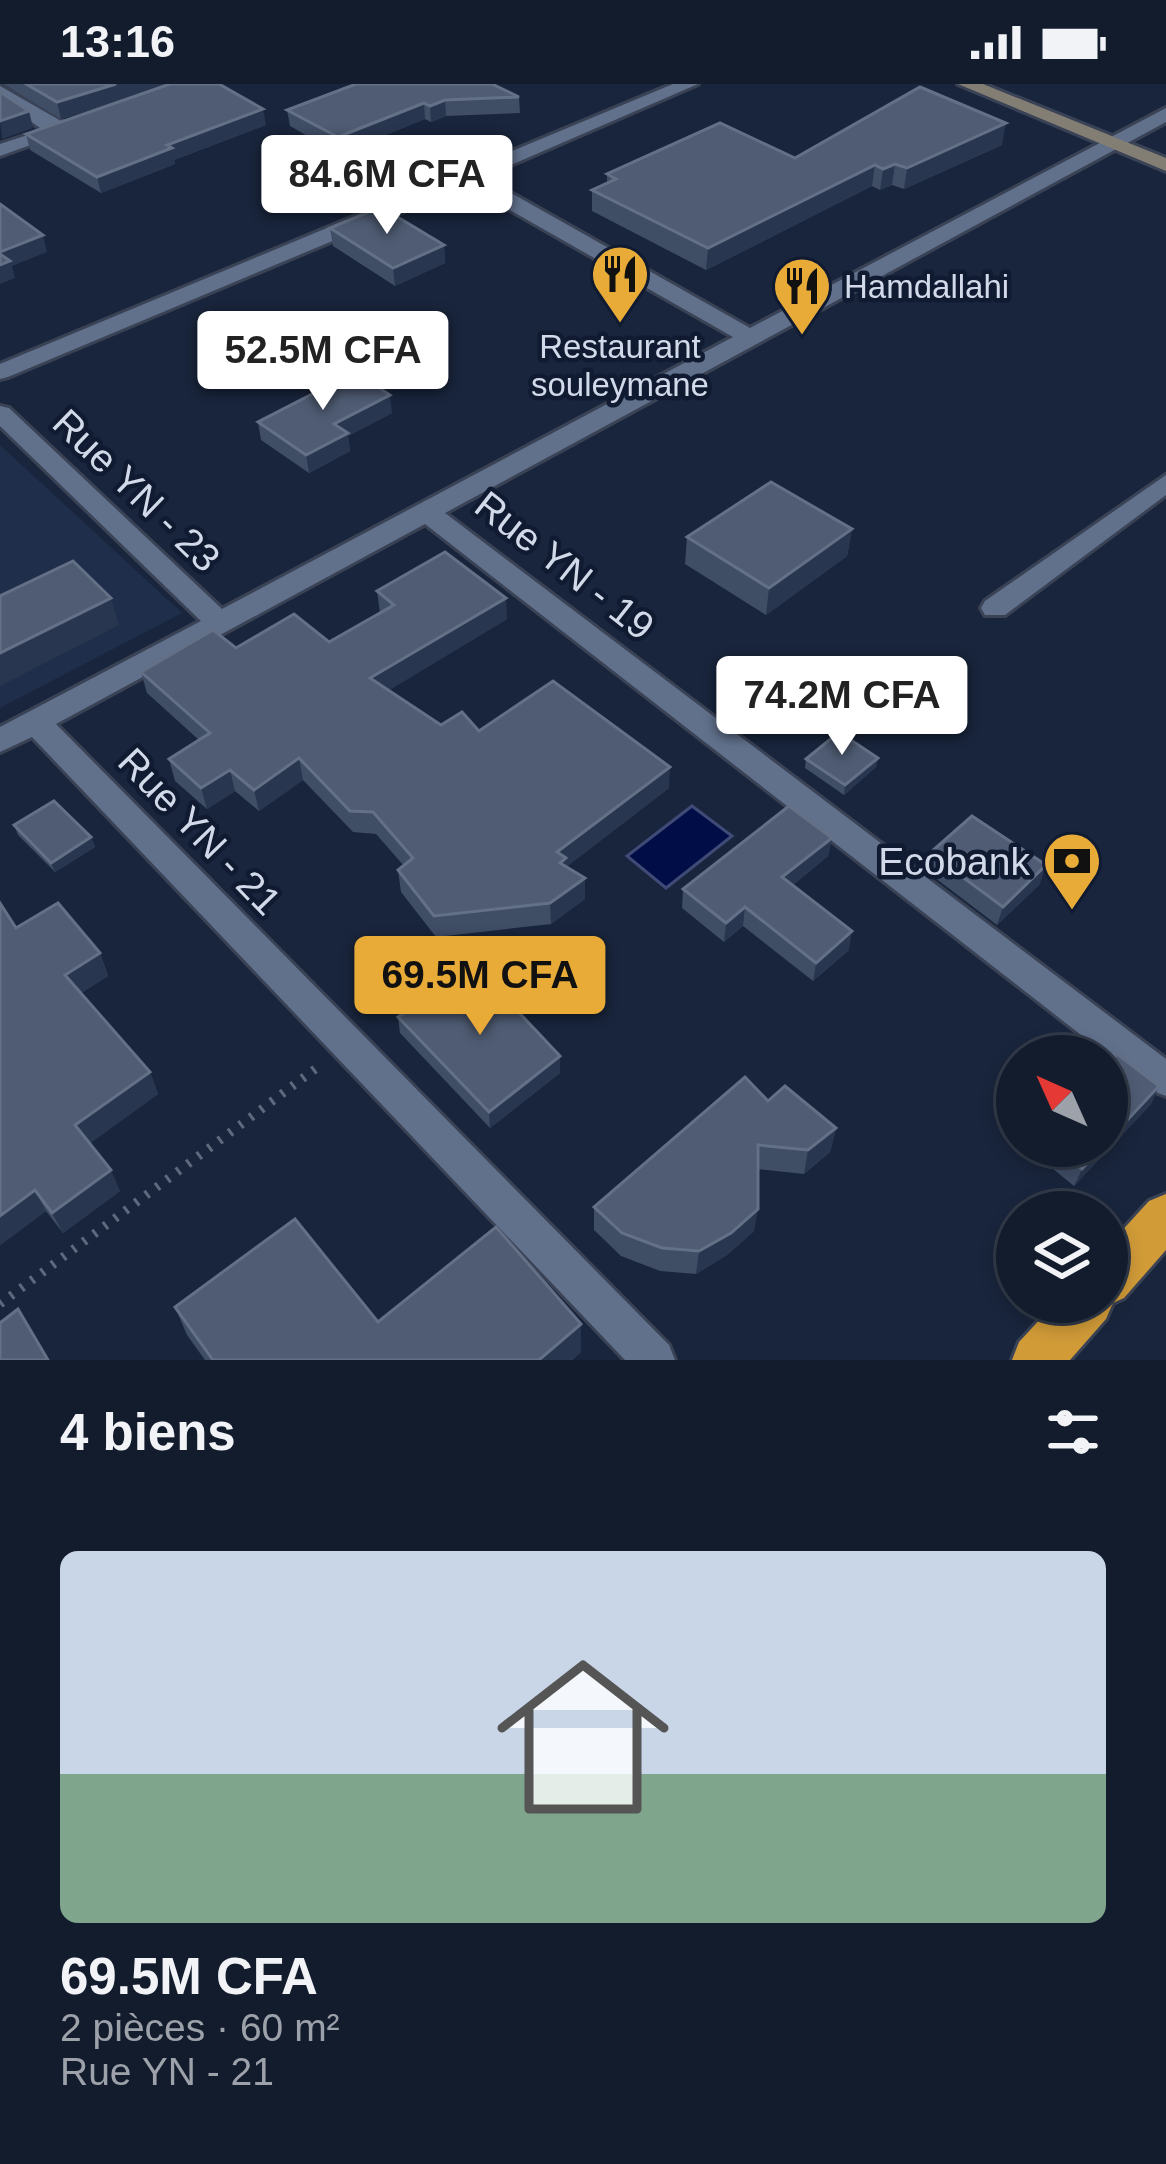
<!DOCTYPE html>
<html lang="fr">
<meta charset="utf-8">
<style>
:root{--surface:#131c2d;--page:#1c2535;--text:#f1f3f6;--muted:#9da1aa;--line:#323a49;--accent:#e8ab37}
body{margin:0;font-family:Arial,sans-serif;background:var(--page);color:var(--text);height:100vh;display:flex;flex-direction:column;font-size:45px;white-space:nowrap}
*{box-sizing:border-box;margin:0}
p{font-size:39px;color:var(--muted)}
.icon{flex:none;width:66px;height:66px;fill:none;stroke:currentColor;stroke-width:2;stroke-linecap:round;stroke-linejoin:round}
.map{position:relative;height:1276px;overflow:hidden}
.sheet{display:flex;flex-direction:column;background:var(--surface);flex:1}
.sheet>*{flex:none}
.needle{width:78px;rotate:315deg}
.tools{position:absolute;left:996px;top:951px;display:grid;gap:24px}
.tools a{display:grid;place-items:center;width:132px;height:132px;border-radius:50%;background:var(--surface);box-shadow:0 6px 18px #0003,0 0 0 3px var(--line);font-size:60px}
.price{position:absolute;translate:-50% -102px;padding:0 27px;border-radius:12px;background:#fff;color:#222;font-size:39px;line-height:78px;filter:drop-shadow(0 3px 6px #0008)}
.price::after{content:'';position:absolute;left:50%;top:72px;width:36px;height:27px;margin-left:-18px;background:inherit;clip-path:polygon(0 0,100% 0,50% 100%)}
.price.on{background:var(--accent);color:#111}
ul{padding:0;list-style:none}
li{display:grid;align-content:center;gap:24px;height:636px;padding:0 60px}
li+li{border-top:3px solid var(--line)}
li span{display:grid;place-items:center;height:372px;border-radius:18px;color:#555}
li>.icon{margin-inline-start:auto}
span .icon{width:216px;height:216px;fill:#fffc;stroke-width:1}
li b{font-size:51px}
h2{display:flex;justify-content:space-between;align-items:center;height:144px;padding:0 60px;font-size:51px}
.status{display:flex;justify-content:space-between;align-items:center;height:84px;padding:0 60px;background:var(--surface);direction:ltr}
.status svg{height:33px;fill:currentColor}
.map>svg:first-child{display:block}
</style>
<div class="status"><b>13:16</b><svg viewBox="0 0 49 12"><path d="M0 12V9h3v3zM5 12V6h3v6zM10 12V3h3v9zM15 12V0h3v12zM26 1h20v11H26zM47 4h2v5h-2z"/></svg></div>
<div class="map">
<svg width="1166" height="1276" viewBox="0 0 1166 1276">
<rect width="100%" height="100%" fill="#19253c"/>
<path fill="#1f2e4a" d="M 0,361 L 182,529 L 0,624 Z"/>
<path fill="#000d46" stroke="#3f4a77" stroke-width="3" d="M 692,722 L 732,752 L 666,804 L 627,772 Z"/>
<g fill="none" stroke-linecap="round" stroke-linejoin="round">
<g stroke="#3a4256" stroke-width="6">
<g id="street">
<path d="M 673,0 L 698,0 L 483,93 L 750,244 L 1166,24 L 1166,38 L 445,429 L 1166,975 L 1166,1012 L 1153,1007 L 425,440 L 56,640 L 669,1261 L 675,1276 L 625,1276 L 32,653 L 0,668 L 0,643 L 201,537 L 0,342 L 0,322 L 9,324 L 222,525 L 733,253 L 466,101 L 8,293 L 0,295 L 0,280 Z"/>
<path d="M 0,2 L 75,45 L 0,72 L 0,60 L 43,46 L 0,16 Z"/>
<path d="M 1166,391 L 1166,411 L 1005,531 L 985,531 L 981,524 L 985,517 Z"/>
</g>
</g>
<g stroke="#3a4256" stroke-width="6">
<path id="secondary" d="M 958,0 L 983,0 L 1166,74 L 1166,87 Z"/>
</g>
<g stroke="#3a4256" stroke-width="6">
<path id="highway" d="M 1166,1110 L 1166,1166 L 1124,1214 L 1113,1219 L 1106,1235 L 1070,1276 L 1012,1276 L 1019,1258 L 1056,1218 L 1107,1218 L 1107,1163 L 1149,1117 Z"/>
</g>
<path stroke="#5f697e" stroke-width="9" stroke-dasharray="3 10" stroke-linecap="butt" d="M 0,1220 L 318,983"/>
<use href="#street" fill="#61718c" fill-rule="evenodd"/>
<use href="#secondary" fill="#837e73" fill-rule="evenodd"/>
<use href="#highway" fill="#d19b38" fill-rule="evenodd"/>
</g>
<g fill="#3f4d65">
<path d="M 3,0 L 219,0 L 266,41 L 174,76 L 175,80 L 101,109 L 30,66 L 26,50 L 157,5 L 61,35 Z"/>
<path d="M 356,0 L 497,0 L 494,1 L 519,13 L 520,29 L 446,32 L 431,38 L 425,35 L 339,70 L 290,42 L 287,26 Z"/>
<path d="M 1002,61 L 904,105 L 892,101 L 880,106 L 872,102 L 706,186 L 592,127 L 592,106 L 607,99 L 607,90 L 795,74 Z"/>
<path d="M 330,144 L 444,161 L 445,179 L 395,202 L 333,162 Z"/>
<path d="M 392,329 L 348,352 L 350,367 L 309,389 L 261,356 L 258,338 Z"/>
<path d="M 852,445 L 847,472 L 766,531 L 685,480 L 687,453 Z"/>
<path d="M 377,507 L 507,535 L 389,606 L 441,641 L 479,647 L 669,704 L 566,783 L 585,815 L 551,840 L 436,853 L 401,808 L 398,786 L 404,782 L 376,750 L 353,748 L 303,696 L 259,727 L 235,707 L 207,725 L 175,697 L 169,675 L 199,656 L 147,609 L 141,588 L 236,564 L 329,558 L 380,529 Z"/>
<path d="M 878,674 L 876,683 L 844,711 L 805,684 L 806,675 Z"/>
<path d="M 14,741 L 91,753 L 95,763 L 55,788 L 18,751 Z"/>
<path d="M 832,754 L 828,772 L 793,801 L 849,866 L 813,897 L 743,842 L 724,858 L 682,824 L 683,805 Z"/>
<path d="M 930,769 L 1040,800 L 997,841 L 926,787 Z"/>
<path d="M 0,819 L 16,844 L 100,869 L 108,892 L 81,909 L 150,988 L 158,1010 L 90,1059 L 120,1107 L 63,1149 L 46,1127 L 0,1161 Z"/>
<path d="M 398,933 L 560,972 L 560,989 L 490,1044 L 400,949 Z"/>
<path d="M 1159,1002 L 1151,1020 L 1074,1102 L 1031,1067 L 1033,1062 L 1107,1062 Z"/>
<path d="M 768,1017 L 836,1044 L 830,1068 L 804,1090 L 758,1085 L 754,1147 L 727,1171 L 696,1190 L 660,1187 L 621,1172 L 594,1146 L 594,1123 Z"/>
<path d="M 175,1223 L 378,1238 L 581,1240 L 581,1268 L 572,1276 L 205,1276 L 187,1251 Z"/>
</g>
<g fill="#29364f">
<path d="M 116,0 L 172,0 L 61,35 L 57,18 Z"/>
<path d="M 445,16 L 446,32 L 431,38 L 430,22 Z"/>
<path d="M 424,19 L 425,35 L 339,70 L 338,53 Z"/>
<path d="M 263,25 L 266,41 L 174,76 L 175,80 L 101,109 L 97,93 L 167,61 Z"/>
<path d="M 29,27 L 33,44 L 2,55 L 0,37 Z"/>
<path d="M 1006,39 L 1002,61 L 904,105 L 907,84 Z"/>
<path d="M 895,80 L 892,101 L 880,106 L 883,85 Z"/>
<path d="M 875,81 L 872,102 L 706,186 L 708,164 Z"/>
<path d="M 43,151 L 47,168 L 12,182 L 15,194 L 0,200 L 0,168 Z"/>
<path d="M 444,161 L 445,179 L 395,202 L 393,184 Z"/>
<path d="M 390,311 L 392,329 L 348,352 L 350,367 L 309,389 L 306,371 L 334,340 Z"/>
<path d="M 852,445 L 847,472 L 766,531 L 769,504 Z"/>
<path d="M 111,514 L 119,541 L 0,602 L 0,569 Z"/>
<path d="M 506,514 L 507,535 L 373,616 L 370,594 Z"/>
<path d="M 299,674 L 303,696 L 259,727 L 254,706 Z"/>
<path d="M 878,674 L 876,683 L 844,711 L 845,701 Z"/>
<path d="M 670,683 L 669,704 L 566,783 L 566,796 L 557,768 Z"/>
<path d="M 230,686 L 235,707 L 207,725 L 201,704 Z"/>
<path d="M 91,753 L 95,763 L 55,788 L 51,779 Z"/>
<path d="M 832,754 L 828,772 L 780,812 L 782,793 Z"/>
<path d="M 1046,781 L 1040,800 L 997,841 L 1003,823 Z"/>
<path d="M 585,794 L 585,815 L 551,840 L 550,819 Z"/>
<path d="M 745,823 L 743,842 L 724,858 L 726,839 Z"/>
<path d="M 852,847 L 849,866 L 813,897 L 816,879 Z"/>
<path d="M 100,869 L 108,892 L 74,914 L 65,891 Z"/>
<path d="M 560,972 L 560,989 L 490,1044 L 489,1028 Z"/>
<path d="M 150,988 L 158,1010 L 85,1063 L 75,1041 Z"/>
<path d="M 1159,1002 L 1151,1020 L 1074,1102 L 1082,1085 L 1103,1062 L 1107,1062 L 1107,1058 Z"/>
<path d="M 836,1044 L 830,1068 L 804,1090 L 808,1066 Z"/>
<path d="M 111,1086 L 120,1107 L 63,1149 L 52,1129 Z"/>
<path d="M 35,1106 L 46,1127 L 0,1161 L 0,1132 Z"/>
<path d="M 758,1125 L 754,1147 L 727,1171 L 696,1190 L 699,1167 Z"/>
<path d="M 581,1240 L 581,1268 L 572,1276 L 539,1276 Z"/>
</g>
<g fill="#4f5c73" stroke="#637086" stroke-width="3">
<path d="M 26,0 L 116,0 L 57,18 Z"/>
<path d="M 170,0 L 219,0 L 263,25 L 167,61 L 172,64 L 97,93 L 26,50 Z"/>
<path d="M 356,0 L 492,0 L 519,13 L 445,16 L 430,22 L 424,19 L 338,53 L 287,26 Z"/>
<path d="M 920,3 L 1006,39 L 907,84 L 895,80 L 883,85 L 875,81 L 708,164 L 592,106 L 616,95 L 607,90 L 720,39 L 795,74 Z"/>
<path d="M 0,8 L 29,27 L 0,37 Z"/>
<path d="M 0,120 L 43,151 L 0,168 Z"/>
<path d="M 381,123 L 444,161 L 393,184 L 330,144 Z"/>
<path d="M 0,170 L 10,177 L 0,181 Z"/>
<path d="M 355,288 L 390,311 L 334,340 L 348,349 L 306,371 L 258,338 Z"/>
<path d="M 771,398 L 852,445 L 769,504 L 687,453 Z"/>
<path d="M 445,468 L 506,514 L 370,594 L 441,641 L 462,628 L 479,647 L 553,597 L 670,683 L 557,768 L 566,774 L 560,779 L 585,794 L 550,819 L 434,832 L 398,786 L 413,774 L 373,728 L 350,727 L 299,674 L 254,706 L 230,686 L 201,704 L 169,675 L 210,649 L 141,588 L 213,546 L 236,564 L 294,530 L 329,558 L 394,521 L 377,507 Z"/>
<path d="M 73,477 L 111,514 L 0,569 L 0,512 Z"/>
<path d="M 839,648 L 878,674 L 845,701 L 806,675 Z"/>
<path d="M 54,717 L 91,753 L 51,779 L 14,741 Z"/>
<path d="M 789,722 L 832,754 L 782,793 L 852,847 L 816,879 L 745,823 L 726,839 L 683,805 Z"/>
<path d="M 972,732 L 1046,781 L 1003,823 L 930,769 Z"/>
<path d="M 0,819 L 16,844 L 58,819 L 100,869 L 65,891 L 150,988 L 75,1041 L 111,1086 L 52,1129 L 35,1106 L 0,1132 Z"/>
<path d="M 475,882 L 560,972 L 489,1028 L 398,933 Z"/>
<path d="M 1117,970 L 1159,1002 L 1107,1058 L 1107,980 Z"/>
<path d="M 745,993 L 768,1017 L 785,1002 L 836,1044 L 808,1066 L 758,1061 L 758,1125 L 731,1149 L 699,1167 L 662,1164 L 622,1149 L 594,1123 Z"/>
<path d="M 1053,1062 L 1103,1062 L 1082,1085 Z"/>
<path d="M 295,1135 L 378,1238 L 496,1143 L 581,1240 L 539,1276 L 213,1276 L 175,1223 Z"/>
<path d="M 18,1225 L 48,1276 L 0,1276 L 0,1239 Z"/>
</g>
<defs>
<g id="restaurant-pin" transform="scale(3)"><path d="M0 17L-7.5 6A9.5 9.5 0 1 1 7.5 6Z" fill="#e8ab37" stroke="#101b32"/><path d="M-5-6h1v4h1v-4h1v4h1v-4h1v5L-1.5 .5V6h-2V.5L-5-1ZM5-6V6H3V1.5H1.5Q1.5-4 5-6Z" fill="#111"/></g>
<g id="bank-pin" transform="scale(3)"><path d="M0 17L-7.5 6A9.5 9.5 0 1 1 7.5 6Z" fill="#e8ab37" stroke="#101b32"/><path d="M-6-4H6V4H-6ZM0-2.3a2.3 2.3 0 1 0 0 4.6a2.3 2.3 0 1 0 0-4.6Z" fill="#111"/></g>
</defs>
<g fill-rule="evenodd">
<use href="#restaurant-pin" x="620" y="190"/>
<use href="#restaurant-pin" x="802" y="202"/>
<use href="#bank-pin" x="1072" y="777"/>
</g>
<g text-anchor="middle" stroke-width="9" stroke-linejoin="round" paint-order="stroke">
<g font-size="33" fill="#d2daea" stroke="#101b32" text-anchor="start">
<text x="844" y="214">Hamdallahi</text>
<text x="620" y="274" text-anchor="middle">Restaurant<tspan x="620" dy="38">souleymane</tspan></text>
</g>
<g font-size="39" fill="#d2daea" stroke="#101b32">
<text transform="translate(137 406) rotate(44)" y="14">Rue YN - 23</text>
<text transform="translate(565 481) rotate(38)" y="14">Rue YN - 19</text>
<text transform="translate(200 747) rotate(46)" y="14">Rue YN - 21</text>
</g>
<g font-size="39" fill="#d2daea" stroke="#101b32" text-anchor="end">
<text x="1030" y="791">Ecobank</text>
</g>
</g>
</svg>
<div class="tools">
<a><svg class="needle" viewBox="-14 -14 28 28"><path d="M0-13l5 13h-10z" fill="#e53935"/><path d="M0 13l5-13h-10z" fill="#9da1aa"/></svg></a>
<a><svg class="icon" aria-label="layers" viewBox="0 0 24 24"><path d="M12 4l9 5-9 5-9-5zM3 14l9 5 9-5"/></svg></a>
</div>
<b class="price" style="left:387px;top:153px">84.6M CFA</b>
<b class="price" style="left:323px;top:329px">52.5M CFA</b>
<b class="price" style="left:842px;top:674px">74.2M CFA</b>
<b class="price on" style="left:480px;top:954px">69.5M CFA</b>
</div>
<section class="sheet">
<h2>4 biens<svg class="icon" aria-label="filters" viewBox="0 0 24 24"><path d="M4 7h16M4 17h16"/><circle cx="9" cy="7" r="2"/><circle cx="15" cy="17" r="2"/></svg></h2>
<ul>
<li><span style="background:linear-gradient(#c9d6e8 60%,#7fa58c 0)"><svg class="icon" aria-label="home" viewBox="0 0 24 24"><path d="M3 11l9-7 9 7M6 9v11h12V9"/></svg></span><div><b>69.5M CFA</b><p>2 pièces · 60 m²</p><p>Rue YN - 21</p></div></li>
</ul>
</section>
